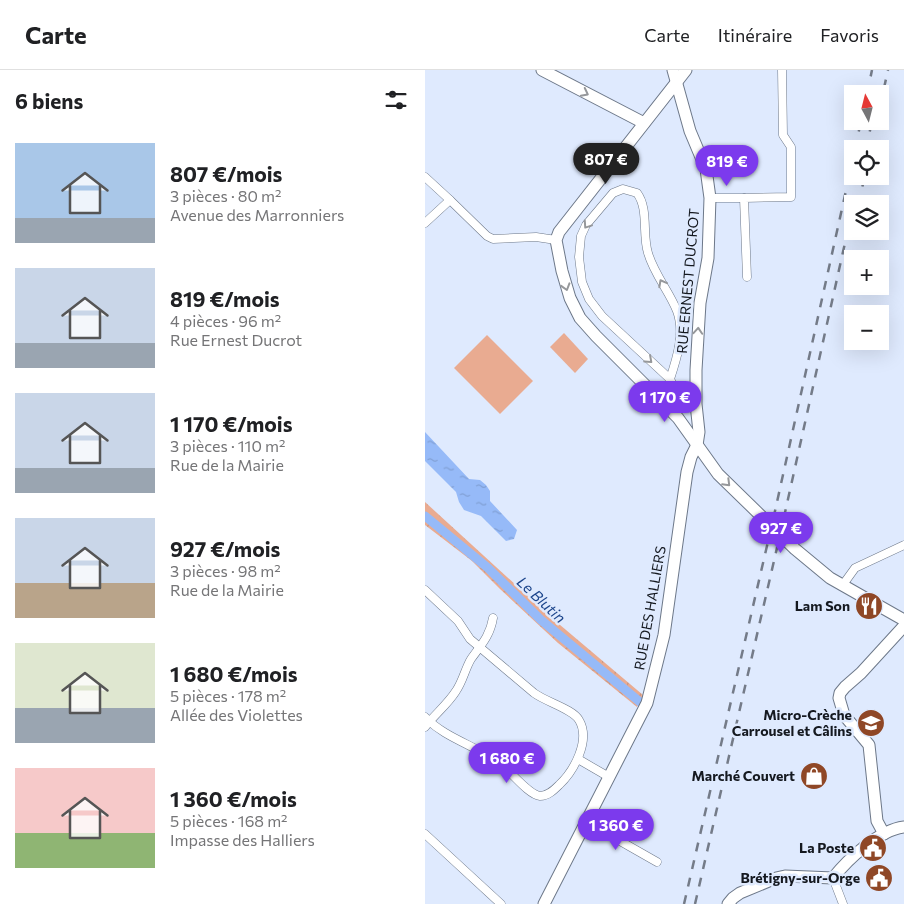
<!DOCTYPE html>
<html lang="fr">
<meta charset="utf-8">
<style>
:root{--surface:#fff;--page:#f2f2f2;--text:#202124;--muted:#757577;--line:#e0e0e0;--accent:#7c3aed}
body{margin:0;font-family:Commissioner,sans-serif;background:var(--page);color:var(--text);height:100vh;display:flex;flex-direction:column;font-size:19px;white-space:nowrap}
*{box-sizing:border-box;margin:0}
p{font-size:16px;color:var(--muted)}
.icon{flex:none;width:28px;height:28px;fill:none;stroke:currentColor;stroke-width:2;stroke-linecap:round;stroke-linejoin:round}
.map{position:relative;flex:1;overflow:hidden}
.side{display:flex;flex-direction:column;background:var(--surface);width:425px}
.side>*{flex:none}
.needle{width:32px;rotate:353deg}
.tools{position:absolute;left:419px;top:15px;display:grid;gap:10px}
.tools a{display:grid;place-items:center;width:45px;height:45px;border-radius:0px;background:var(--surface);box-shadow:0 5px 20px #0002;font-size:25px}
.price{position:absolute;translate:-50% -42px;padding:0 11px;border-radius:18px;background:var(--accent);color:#fff;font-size:16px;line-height:32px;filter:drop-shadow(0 1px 2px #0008)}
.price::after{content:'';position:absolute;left:50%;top:30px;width:15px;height:11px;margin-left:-8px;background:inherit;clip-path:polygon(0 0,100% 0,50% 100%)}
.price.selected{background:#222;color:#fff}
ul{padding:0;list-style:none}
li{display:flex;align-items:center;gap:15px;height:125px;padding:0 15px}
li span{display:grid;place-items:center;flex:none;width:140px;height:100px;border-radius:0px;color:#555}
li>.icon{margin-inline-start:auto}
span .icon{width:60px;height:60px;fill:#fffc;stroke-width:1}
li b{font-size:21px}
h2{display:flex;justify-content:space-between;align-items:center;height:60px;padding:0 15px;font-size:21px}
header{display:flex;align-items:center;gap:30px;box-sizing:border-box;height:70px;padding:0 25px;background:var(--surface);border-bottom:1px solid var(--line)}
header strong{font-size:24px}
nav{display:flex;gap:28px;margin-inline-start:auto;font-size:18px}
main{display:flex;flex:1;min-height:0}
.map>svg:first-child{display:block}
</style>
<header>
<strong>Carte</strong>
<nav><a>Carte</a><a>Itinéraire</a><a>Favoris</a></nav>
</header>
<main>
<section class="side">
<h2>6 biens<svg class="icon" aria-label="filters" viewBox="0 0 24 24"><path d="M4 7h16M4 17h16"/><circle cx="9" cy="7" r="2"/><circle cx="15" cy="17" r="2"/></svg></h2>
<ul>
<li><span style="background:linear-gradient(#a9c7e8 75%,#9aa5b1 0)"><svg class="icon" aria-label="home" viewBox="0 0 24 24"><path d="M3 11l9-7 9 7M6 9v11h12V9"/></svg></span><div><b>807 €/mois</b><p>3 pièces · 80 m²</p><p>Avenue des Marronniers</p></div></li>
<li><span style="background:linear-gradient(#c9d6e8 75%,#9aa5b1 0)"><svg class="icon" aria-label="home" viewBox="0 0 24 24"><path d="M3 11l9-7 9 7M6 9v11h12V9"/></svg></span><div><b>819 €/mois</b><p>4 pièces · 96 m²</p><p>Rue Ernest Ducrot</p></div></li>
<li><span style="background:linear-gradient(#c9d6e8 75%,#9aa5b1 0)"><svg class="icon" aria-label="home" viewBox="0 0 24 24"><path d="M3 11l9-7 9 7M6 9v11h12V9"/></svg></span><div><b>1 170 €/mois</b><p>3 pièces · 110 m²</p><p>Rue de la Mairie</p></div></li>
<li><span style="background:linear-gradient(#c9d6e8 65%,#b9a48a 0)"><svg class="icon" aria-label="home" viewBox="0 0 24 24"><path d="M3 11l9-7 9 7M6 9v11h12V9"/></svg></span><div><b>927 €/mois</b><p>3 pièces · 98 m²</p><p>Rue de la Mairie</p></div></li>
<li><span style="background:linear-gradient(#dfe7d0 65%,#9aa5b1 0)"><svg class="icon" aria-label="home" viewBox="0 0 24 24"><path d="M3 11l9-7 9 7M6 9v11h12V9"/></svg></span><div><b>1 680 €/mois</b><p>5 pièces · 178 m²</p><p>Allée des Violettes</p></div></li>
<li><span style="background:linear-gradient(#f6c9c9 65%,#8fb573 0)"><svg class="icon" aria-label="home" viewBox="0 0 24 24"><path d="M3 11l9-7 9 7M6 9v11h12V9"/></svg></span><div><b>1 360 €/mois</b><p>5 pièces · 168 m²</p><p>Impasse des Halliers</p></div></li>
</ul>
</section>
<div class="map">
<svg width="479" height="834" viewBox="0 0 479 834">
<defs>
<pattern id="park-crowns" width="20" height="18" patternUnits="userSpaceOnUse" patternTransform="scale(1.25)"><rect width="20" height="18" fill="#e9ab91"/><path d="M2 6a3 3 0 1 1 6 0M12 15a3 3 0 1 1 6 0" fill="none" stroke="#c7937d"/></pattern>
<pattern id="water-ripples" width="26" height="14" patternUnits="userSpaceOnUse" patternTransform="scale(1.25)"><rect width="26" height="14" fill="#96baf8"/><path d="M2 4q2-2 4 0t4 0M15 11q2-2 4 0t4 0" fill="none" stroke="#809fd4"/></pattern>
</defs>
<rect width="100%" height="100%" fill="#dfeafe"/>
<path fill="url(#park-crowns)" d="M 0,432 L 128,549 L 218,625 L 212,637 L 133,573 L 75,519 L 47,491 L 0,455 Z"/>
<g fill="#e9ab91">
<path d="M 139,263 L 163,289 L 150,303 L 125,277 Z"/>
<path d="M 62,265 L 108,311 L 75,344 L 29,298 Z"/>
</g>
<path fill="url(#water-ripples)" d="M 0,362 L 44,409 L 55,410 L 61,415 L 65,421 L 65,431 L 92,460 L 89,469 L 81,471 L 56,446 L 39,440 L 34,432 L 31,422 L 0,391 Z"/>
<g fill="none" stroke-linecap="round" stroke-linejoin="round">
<path stroke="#96baf8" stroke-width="9" d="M 0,446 L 63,498 L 116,550 L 215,632"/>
<g stroke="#6d7889" stroke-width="9">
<g id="street">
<path d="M 0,107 L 25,130"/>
<path d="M 285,128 L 319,128"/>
<path d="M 0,153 L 25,130 L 62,166 L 68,169 L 111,167 L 131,170"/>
<path d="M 322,207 L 319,128 L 366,127 L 366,77 L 358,65 L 357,0"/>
<path d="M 245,309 C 252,288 260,263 252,241 C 244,221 229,204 223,183 C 217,164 224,139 212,123 L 198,119 L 188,123 L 161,155 L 156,166 L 154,187 L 157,212 L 164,229 L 177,246 L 245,309 L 255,330"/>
<path d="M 417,516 L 430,498 L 479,475"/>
<path d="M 0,520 L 33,551 L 45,569 L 109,623 C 121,632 148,639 154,650 C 166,670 149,701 134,715 C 129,720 123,726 115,726 C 104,725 87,703 77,695 C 53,676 21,669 0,647"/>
<path d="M 0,657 C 10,644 22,635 31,621 C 38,611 40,599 46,589 C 56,575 65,566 68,548"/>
<path d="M 153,689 L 184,707"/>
<path d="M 160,751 L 232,792"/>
<path d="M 0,764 L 76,834"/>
<path d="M 408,808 L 418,834"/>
</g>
</g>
<g stroke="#6d7889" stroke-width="13">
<g id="secondary">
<path d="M 117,0 L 219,53"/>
<path d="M 261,0 L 134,162 L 131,170 L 137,201 L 145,228 L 155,248 L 171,266 L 253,348 L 293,404 L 370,479 L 405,508 L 479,550"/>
<path d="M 459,764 L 452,751 L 444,675 L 419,645 L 414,628 L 415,623 L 420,617 L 436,603 L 479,556"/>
<path d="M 119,834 L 222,633 L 239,565 L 262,402 L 266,387 L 272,375 L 274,362 L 271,334 L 271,300 L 275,233 L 283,188 L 285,128 L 281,99 L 265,61 L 248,0"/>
<path d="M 303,834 L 308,828 L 315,823 L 351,808 L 360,806 L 408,808 C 423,789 454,760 479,757"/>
</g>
</g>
<use href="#street" stroke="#fff" stroke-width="8"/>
<use href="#secondary" stroke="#fff" stroke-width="11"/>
<g stroke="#747b88" stroke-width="2.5" stroke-dasharray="9 9" stroke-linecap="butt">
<path d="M 442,24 L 447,0"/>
<path d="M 455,36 L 463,0"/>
<path d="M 430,79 L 436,51"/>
<path d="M 441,79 L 447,51"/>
<path d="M 433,134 L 440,106"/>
<path d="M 259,834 L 348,450 L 428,89"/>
<path d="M 270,834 L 357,456 L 428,137"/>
</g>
</g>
<defs><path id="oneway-chevron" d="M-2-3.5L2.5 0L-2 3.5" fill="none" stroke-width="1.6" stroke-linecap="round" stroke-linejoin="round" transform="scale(1.25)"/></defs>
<g stroke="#96989b">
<use href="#oneway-chevron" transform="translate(160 23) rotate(27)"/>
<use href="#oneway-chevron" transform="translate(162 155) rotate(124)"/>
<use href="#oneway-chevron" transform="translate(237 213) rotate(-118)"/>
<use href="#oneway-chevron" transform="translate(141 217) rotate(73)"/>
<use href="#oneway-chevron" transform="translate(273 261) rotate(-86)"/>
<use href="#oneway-chevron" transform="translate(224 290) rotate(42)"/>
<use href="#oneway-chevron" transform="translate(302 413) rotate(45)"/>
</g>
<defs>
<g id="restaurant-disc" transform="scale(1.4375)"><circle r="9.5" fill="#8f4726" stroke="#dfeafe"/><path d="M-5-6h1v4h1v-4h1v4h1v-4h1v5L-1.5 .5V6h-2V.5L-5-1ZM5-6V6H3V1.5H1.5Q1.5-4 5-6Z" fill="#fff"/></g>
<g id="school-disc" transform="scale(1.4375)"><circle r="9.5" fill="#8f4726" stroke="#dfeafe"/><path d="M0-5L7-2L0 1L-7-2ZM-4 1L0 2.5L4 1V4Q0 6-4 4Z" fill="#fff"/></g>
<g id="shop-disc" transform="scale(1.4375)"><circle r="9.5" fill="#8f4726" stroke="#dfeafe"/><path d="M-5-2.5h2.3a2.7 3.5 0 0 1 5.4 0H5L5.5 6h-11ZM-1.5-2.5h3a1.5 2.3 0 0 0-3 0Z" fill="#fff"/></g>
<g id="civic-disc" transform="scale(1.4375)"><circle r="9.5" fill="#8f4726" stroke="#dfeafe"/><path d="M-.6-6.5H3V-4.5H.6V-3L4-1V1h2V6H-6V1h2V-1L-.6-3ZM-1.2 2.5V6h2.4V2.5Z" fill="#fff"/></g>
</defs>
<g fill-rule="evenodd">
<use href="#restaurant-disc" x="444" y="536"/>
<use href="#school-disc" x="446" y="653"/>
<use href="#shop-disc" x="389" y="706"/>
<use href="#civic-disc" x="448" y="778"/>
<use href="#civic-disc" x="454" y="808"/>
</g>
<g text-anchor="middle" stroke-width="5" stroke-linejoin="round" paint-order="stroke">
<g font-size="14" fill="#151920" stroke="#dfeafe">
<text transform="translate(263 211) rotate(-85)" y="5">RUE ERNEST DUCROT</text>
<text transform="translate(225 538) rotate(-80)" y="5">RUE DES HALLIERS</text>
</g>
<g font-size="14" font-weight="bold" fill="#151920" stroke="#dfeafe" text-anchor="end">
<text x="425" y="541">Lam Son</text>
<text x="427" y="650">Micro-Crèche<tspan x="427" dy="16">Carrousel et Câlins</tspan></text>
<text x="370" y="711">Marché Couvert</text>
<text x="429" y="783">La Poste</text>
<text x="435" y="813">Brétigny-sur-Orge</text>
</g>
<g font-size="15" font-style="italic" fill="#1c458c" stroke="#dfeafe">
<text transform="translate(116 530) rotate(43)" y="5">Le Blutin</text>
</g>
</g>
</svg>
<div class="tools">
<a><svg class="needle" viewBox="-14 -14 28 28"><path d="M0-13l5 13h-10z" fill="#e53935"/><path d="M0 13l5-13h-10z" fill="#757577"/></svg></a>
<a><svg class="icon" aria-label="locate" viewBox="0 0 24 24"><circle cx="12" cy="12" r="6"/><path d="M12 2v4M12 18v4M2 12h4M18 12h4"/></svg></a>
<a><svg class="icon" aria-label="layers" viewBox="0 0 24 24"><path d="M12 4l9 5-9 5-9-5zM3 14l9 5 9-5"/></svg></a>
<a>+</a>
<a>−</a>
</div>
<b class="price selected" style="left:181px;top:115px">807 €</b>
<b class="price" style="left:302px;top:117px">819 €</b>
<b class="price" style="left:240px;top:353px">1 170 €</b>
<b class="price" style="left:356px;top:484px">927 €</b>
<b class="price" style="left:82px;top:714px">1 680 €</b>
<b class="price" style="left:191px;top:781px">1 360 €</b>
</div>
</main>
